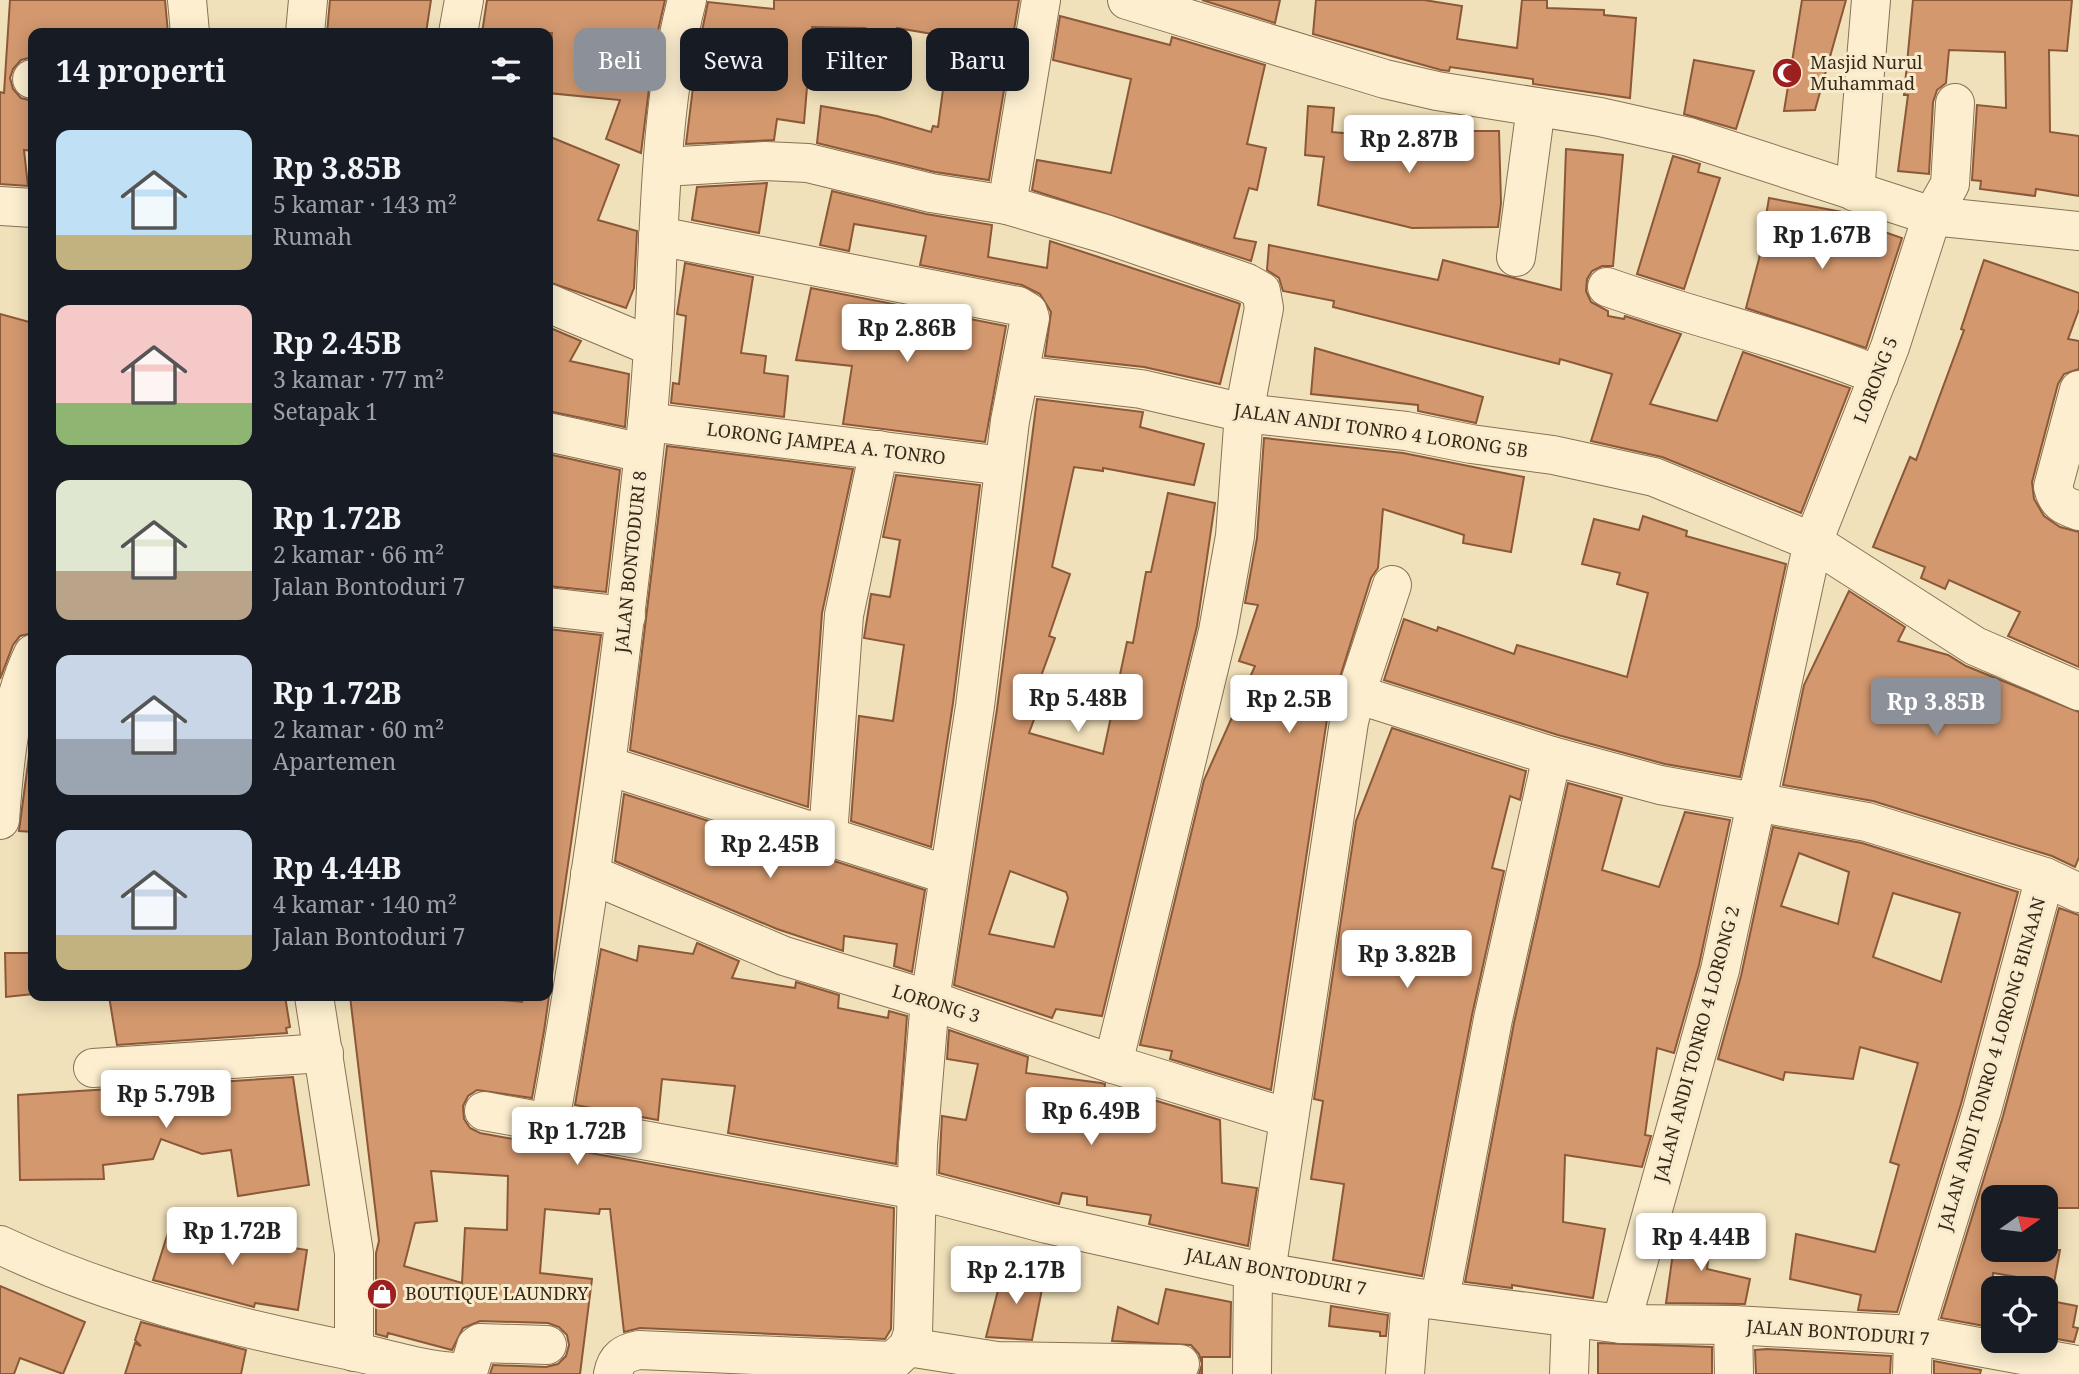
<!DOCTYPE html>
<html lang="id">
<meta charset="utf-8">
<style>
:root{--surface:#171b24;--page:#20242c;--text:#f1f3f6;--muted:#9ea1a6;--accent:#8c9099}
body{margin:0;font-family:"Noto Serif",serif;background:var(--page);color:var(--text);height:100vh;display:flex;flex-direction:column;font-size:26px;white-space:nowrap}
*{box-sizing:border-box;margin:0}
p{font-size:23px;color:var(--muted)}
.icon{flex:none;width:38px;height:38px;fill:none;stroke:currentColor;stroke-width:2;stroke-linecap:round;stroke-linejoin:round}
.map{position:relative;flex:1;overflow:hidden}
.sheet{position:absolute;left:28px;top:28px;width:525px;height:973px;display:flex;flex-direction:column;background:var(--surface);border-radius:14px;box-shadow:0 4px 18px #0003}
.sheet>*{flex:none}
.hud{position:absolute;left:574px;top:28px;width:665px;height:63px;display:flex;gap:14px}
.needle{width:46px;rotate:76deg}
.buttons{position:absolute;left:1981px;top:1185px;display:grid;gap:14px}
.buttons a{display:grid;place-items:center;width:77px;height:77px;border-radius:14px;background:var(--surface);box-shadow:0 4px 18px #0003;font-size:35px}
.price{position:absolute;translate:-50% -60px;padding:0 16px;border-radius:7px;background:#fff;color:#222;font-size:23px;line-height:46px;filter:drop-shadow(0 2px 4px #0008)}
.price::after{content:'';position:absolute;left:50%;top:42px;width:21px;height:16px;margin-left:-10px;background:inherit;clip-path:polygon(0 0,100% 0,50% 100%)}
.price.current{background:var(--accent);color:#fff}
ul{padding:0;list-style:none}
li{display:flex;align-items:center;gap:21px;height:175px;padding:0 28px}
li span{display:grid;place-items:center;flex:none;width:196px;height:140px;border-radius:14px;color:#555}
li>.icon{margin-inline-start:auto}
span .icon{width:84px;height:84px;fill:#fffc;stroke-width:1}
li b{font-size:30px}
h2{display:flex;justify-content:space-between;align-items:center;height:84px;padding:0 28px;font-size:30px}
.tag{padding:0 24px;border-radius:14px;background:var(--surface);box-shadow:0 4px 18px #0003;font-size:24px;line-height:63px}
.tag.current{background:var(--accent);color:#fff}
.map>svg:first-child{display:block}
</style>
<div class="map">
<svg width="2079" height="1374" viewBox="0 0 2079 1374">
<rect width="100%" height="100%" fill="#f1e1bb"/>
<g fill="#d3986e" stroke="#8b5938" stroke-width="2" fill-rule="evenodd">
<path d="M 10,0 L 165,0 L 168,33 L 33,33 L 33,57 L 21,60 L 13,69 L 10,78 L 13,89 L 21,98 L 33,101 L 33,151 L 24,150 L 28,186 L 0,184 L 0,92 L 4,93 Z"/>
<path d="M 330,0 L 431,0 L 426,33 L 327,33 Z"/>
<path d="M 487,0 L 665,0 L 654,48 L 641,153 L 606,139 L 620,100 L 548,93 L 552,33 L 482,33 Z"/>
<path d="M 774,0 L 1019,0 L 989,180 L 935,172 L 817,143 L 821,106 L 877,116 L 931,132 L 933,126 L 938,127 L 950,37 L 897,28 L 893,39 L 865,28 L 812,27 L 804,123 L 777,119 L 774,140 L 686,144 L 697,55 L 708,2 L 774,9 Z"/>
<path d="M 1202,0 L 1280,0 L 1275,23 Z"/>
<path d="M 1316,0 L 1424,0 L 1462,6 L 1457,39 L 1517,48 L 1522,0 L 1547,0 L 1547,8 L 1604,10 L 1604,15 L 1636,18 L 1630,98 L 1533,84 L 1533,79 L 1450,67 L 1449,71 L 1441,70 L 1313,34 Z"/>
<path d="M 1802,0 L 1846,0 L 1815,110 L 1784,111 Z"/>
<path d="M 1913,0 L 2072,0 L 2067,51 L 2049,50 L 2050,132 L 2079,136 L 2079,196 L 2036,189 L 2035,196 L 1980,189 L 1981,181 L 1972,180 L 1977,105 L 2006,108 L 2005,52 L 1949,50 L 1946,83 L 1937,90 L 1933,102 L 1929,174 L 1898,171 L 1908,95 L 1904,95 Z"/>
<path d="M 1060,16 L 1170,45 L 1172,37 L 1265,65 L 1247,144 L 1266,148 L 1257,190 L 1249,188 L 1234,238 L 1256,242 L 1251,261 L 1032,190 L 1037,160 L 1111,173 L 1131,79 L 1053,60 Z"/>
<path d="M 1694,60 L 1754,71 L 1736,129 L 1684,114 Z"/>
<path d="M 1308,106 L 1334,108 L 1332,132 L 1400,138 L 1400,131 L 1470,136 L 1470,131 L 1499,131 L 1501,203 L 1498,227 L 1412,228 L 1318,205 L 1324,157 L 1305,155 Z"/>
<path d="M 548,136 L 619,165 L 598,220 L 637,231 L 634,288 L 626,308 L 548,282 Z"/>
<path d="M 1566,149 L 1623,155 L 1613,266 L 1602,266 L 1592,271 L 1587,279 L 1586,291 L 1591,302 L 1608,311 L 1608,316 L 1624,319 L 1625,316 L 1681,334 L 1650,404 L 1717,421 L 1743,352 L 1850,388 L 1801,513 L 1662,457 L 1591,441 L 1612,374 L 1560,359 L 1559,364 L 1333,307 L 1334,301 L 1283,291 L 1279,278 L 1267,270 L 1269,245 L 1438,280 L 1443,260 L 1561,290 Z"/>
<path d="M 1673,156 L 1700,164 L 1698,172 L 1720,178 L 1684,289 L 1637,274 Z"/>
<path d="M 767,183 L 759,233 L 692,220 L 697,187 Z"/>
<path d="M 832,191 L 926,214 L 992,225 L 988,257 L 1047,268 L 1050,241 L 1238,303 L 1240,304 L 1220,384 L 1144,367 L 1045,356 L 1051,312 L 1040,294 L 1022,285 L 920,265 L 926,236 L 854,224 L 849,251 L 820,245 Z"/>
<path d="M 1769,198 L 1858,215 L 1856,222 L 1902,238 L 1866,348 L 1746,308 L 1759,259 Z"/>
<path d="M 1984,260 L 2079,293 L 2079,309 L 2068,339 L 2079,341 L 2079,369 L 2064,374 L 2058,384 L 2032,482 L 2034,499 L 2044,516 L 2060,527 L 2079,532 L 2079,667 L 2008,636 L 2020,612 L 1949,580 L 1945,589 L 1921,578 L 1925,567 L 1873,547 L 1910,457 L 1916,460 L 1964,330 L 1961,329 Z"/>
<path d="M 685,263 L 753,277 L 741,353 L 766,356 L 764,373 L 788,376 L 784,417 L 671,403 L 673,383 L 679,384 L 686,316 L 677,314 Z"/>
<path d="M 811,288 L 1006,326 L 985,442 L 843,424 L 852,366 L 796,360 Z"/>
<path d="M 0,314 L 33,323 L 33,633 L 20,636 L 13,645 L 0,679 Z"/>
<path d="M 548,327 L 581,341 L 570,361 L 629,374 L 625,427 L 548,411 Z"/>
<path d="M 1315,348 L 1483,397 L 1476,423 L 1418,411 L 1418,405 L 1311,394 Z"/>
<path d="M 1037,399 L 1143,412 L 1140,427 L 1204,444 L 1194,485 L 1103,468 L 1103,471 L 1074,467 L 1052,567 L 1070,574 L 1049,636 L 1055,638 L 1040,679 L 1048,682 L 1029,733 L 1103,754 L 1127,642 L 1133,643 L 1146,572 L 1151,572 L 1168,493 L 1215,503 L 1197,626 L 1102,1016 L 1056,1009 L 1052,1018 L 954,985 L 997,709 ZM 1010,871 L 1066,892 L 1068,898 L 1054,947 L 989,934 Z"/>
<path d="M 1264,438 L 1403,453 L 1524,477 L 1511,552 L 1463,543 L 1464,535 L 1383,509 L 1378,568 L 1371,578 L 1327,719 L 1271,1090 L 1170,1059 L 1172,1051 L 1140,1045 L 1204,780 L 1255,666 L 1239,661 L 1258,605 L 1245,603 L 1257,538 Z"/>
<path d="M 667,446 L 853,469 L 822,613 L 808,807 L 630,750 Z"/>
<path d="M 548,454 L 620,470 L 606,592 L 548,586 Z"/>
<path d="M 896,475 L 980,485 L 953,703 L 931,847 L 851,821 L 859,716 L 893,721 L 904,645 L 864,638 L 871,594 L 890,597 L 900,540 L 883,537 Z"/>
<path d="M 1643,516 L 1687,531 L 1686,536 L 1786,564 L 1740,777 L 1665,764 L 1558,735 L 1384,680 L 1404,619 L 1437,631 L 1438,627 L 1514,654 L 1517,645 L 1627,677 L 1648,593 L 1617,584 L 1620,573 L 1582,564 L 1594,519 L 1639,530 Z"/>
<path d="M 1849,591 L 1905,627 L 1898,641 L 1948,655 L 1966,666 L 2079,712 L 2079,857 L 2075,867 L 2052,856 L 1873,801 L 1783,785 L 1804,685 Z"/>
<path d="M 548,629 L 601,635 L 544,1031 L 532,1098 L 477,1090 L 468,1096 L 463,1106 L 464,1119 L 470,1128 L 480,1133 L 894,1208 L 891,1329 L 885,1339 L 640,1328 L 624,1332 L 610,1209 L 600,1209 L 599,1214 L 545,1209 L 540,1273 L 592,1279 L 580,1374 L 490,1374 L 493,1365 L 546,1367 L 558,1364 L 566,1356 L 569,1345 L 567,1335 L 559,1327 L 548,1323 L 480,1321 L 463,1328 L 452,1350 L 388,1333 L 387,1337 L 376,1334 L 376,1253 L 379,1241 L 350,996 L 463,996 L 522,1002 L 523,996 L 548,996 ZM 431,1171 L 508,1176 L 507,1230 L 465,1228 L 462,1283 L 404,1266 L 415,1223 L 437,1221 Z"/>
<path d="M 33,725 L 33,832 L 19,831 Z"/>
<path d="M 1392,728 L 1526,771 L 1520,800 L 1510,796 L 1492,868 L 1504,871 L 1472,1015 L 1422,1276 L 1333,1260 L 1344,1184 L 1311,1179 L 1323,1101 L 1314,1099 L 1356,821 Z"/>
<path d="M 1568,783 L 1622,798 L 1602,870 L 1659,887 L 1685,812 L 1730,820 L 1699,965 L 1674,1053 L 1657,1048 L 1645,1135 L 1651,1136 L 1642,1167 L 1565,1155 L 1563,1222 L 1605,1229 L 1593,1298 L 1512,1285 L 1512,1288 L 1465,1282 L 1514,1023 Z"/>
<path d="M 624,794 L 925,890 L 912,972 L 894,966 L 897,944 L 844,936 L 843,951 L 777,929 L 615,861 Z"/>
<path d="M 1773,827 L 1862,843 L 2018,892 L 1961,1104 L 1897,1312 L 1858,1310 L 1861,1295 L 1790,1279 L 1796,1234 L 1875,1252 L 1899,1165 L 1890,1162 L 1918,1063 L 1860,1047 L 1853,1079 L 1785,1072 L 1783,1080 L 1718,1059 L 1741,976 ZM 1799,853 L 1849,872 L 1838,924 L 1781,906 ZM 1893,893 L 1960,913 L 1941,982 L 1873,957 Z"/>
<path d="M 2059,908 L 2079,915 L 2079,1208 L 2046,1208 L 2046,1197 L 1993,1197 L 1993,1250 L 2060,1250 L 2054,1283 L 1993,1273 L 1990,1327 L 1941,1318 L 2003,1116 Z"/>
<path d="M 697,943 L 739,961 L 732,978 L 795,988 L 796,982 L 839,995 L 838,1008 L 888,1018 L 889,1011 L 907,1016 L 896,1164 L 728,1133 L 735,1086 L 662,1079 L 658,1120 L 575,1105 L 601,949 L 637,961 L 639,946 L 693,954 Z"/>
<path d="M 5,953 L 33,953 L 33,994 L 6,997 Z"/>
<path d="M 109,996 L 285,996 L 290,1027 L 286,1028 L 287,1033 L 117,1045 Z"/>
<path d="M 949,1030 L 1028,1057 L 1026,1073 L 1101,1083 L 1105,1084 L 1104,1092 L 1147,1098 L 1220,1120 L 1222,1183 L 1257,1188 L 1248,1246 L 1149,1224 L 1151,1215 L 1087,1205 L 1087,1197 L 1062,1193 L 1059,1204 L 939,1173 L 942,1116 L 966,1120 L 978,1064 L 947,1059 Z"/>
<path d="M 293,1077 L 309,1185 L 238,1196 L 231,1150 L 202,1154 L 161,1139 L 153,1159 L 103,1165 L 104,1179 L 20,1180 L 18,1095 Z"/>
<path d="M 172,1220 L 208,1233 L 210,1225 L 244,1235 L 242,1240 L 307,1250 L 298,1310 L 255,1303 L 254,1307 L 153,1280 Z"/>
<path d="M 1677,1224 L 1712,1229 L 1707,1269 L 1750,1279 L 1745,1304 L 1666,1303 Z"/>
<path d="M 1004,1267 L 1044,1279 L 1032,1340 L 986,1337 Z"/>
<path d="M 0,1286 L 85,1322 L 63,1374 L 20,1358 L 14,1374 L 0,1374 Z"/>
<path d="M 1166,1289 L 1231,1302 L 1230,1357 L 1202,1357 L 1202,1374 L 1199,1374 L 1202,1364 L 1199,1354 L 1191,1345 L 1112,1341 L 1118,1307 L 1158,1324 Z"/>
<path d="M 2046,1300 L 2077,1306 L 2073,1327 L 2078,1328 L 2074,1342 L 2046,1337 Z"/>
<path d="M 1331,1306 L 1388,1315 L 1386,1336 L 1380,1336 L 1380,1332 L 1329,1326 Z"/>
<path d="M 141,1322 L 246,1350 L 241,1374 L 125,1374 L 135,1343 L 141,1346 L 135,1340 Z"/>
<path d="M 1598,1343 L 1712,1347 L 1712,1374 L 1598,1374 Z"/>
<path d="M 1767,1349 L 1891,1356 L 1890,1374 L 1756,1374 L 1755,1350 Z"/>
<path d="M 1934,1361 L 1981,1370 L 1980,1374 L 1934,1374 Z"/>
</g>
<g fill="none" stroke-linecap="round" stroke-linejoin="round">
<g stroke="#8a7154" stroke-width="40">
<g id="minor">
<path d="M 187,0 L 190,33"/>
<path d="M 1127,0 L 1385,79 L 1437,91 L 1600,117 L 1689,137 L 1932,216 L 2079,231"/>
<path d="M 305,33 L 308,0"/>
<path d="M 458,33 L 464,0"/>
<path d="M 32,79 L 33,79"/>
<path d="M 664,167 L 765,161 L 808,163 L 931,193 L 1007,205 L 1105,234 L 1247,283 L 1261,291 L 1264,308 L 1244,413 L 1235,536 L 1218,631 L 1113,1064"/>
<path d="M 1855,192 L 1871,0"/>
<path d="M 1007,205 L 1041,0"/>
<path d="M 0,206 L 33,208"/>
<path d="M 658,236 L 1018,306 L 1028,312 L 1030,318 L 1010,421 L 975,706 L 930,1000 L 918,1145 L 913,1333 L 908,1347 L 893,1361"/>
<path d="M 1516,257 L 1536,107"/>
<path d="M 1607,287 C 1697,319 1790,339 1879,376"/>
<path d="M 548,303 L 653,347"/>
<path d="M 1021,375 L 1141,389 L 1244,413 L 1406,431 L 1471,444 L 1553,455 L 1654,477 L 1813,542 L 1975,646 L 2079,691"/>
<path d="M 2079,390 L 2053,487 C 2057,503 2064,506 2079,511"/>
<path d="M 647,422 L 1004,466"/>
<path d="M 548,432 L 643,453"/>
<path d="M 548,607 L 626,616"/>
<path d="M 1356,694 L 1392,585"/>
<path d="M 608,766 L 948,875"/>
<path d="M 0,820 C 4,765 9,704 33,654"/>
<path d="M 828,835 L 844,615 L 879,450"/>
<path d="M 590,874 L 784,956 L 930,1000 L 1113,1064 L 1288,1118"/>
<path d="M 314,996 L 354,1253 L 354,1352"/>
<path d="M 93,1068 L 324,1053"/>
<path d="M 484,1111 L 917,1190 L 1047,1224 L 1253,1270 L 1411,1297 L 1621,1324 L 1733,1325 L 1913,1335 L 2077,1365"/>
<path d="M 550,1121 C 592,890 622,657 647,424 C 662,285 652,135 687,0"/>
<path d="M 0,1245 C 111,1298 233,1327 352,1351 C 386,1358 433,1374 468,1372 L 476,1346 L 480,1343 L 547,1345"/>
<path d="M 1266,1272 L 1349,722 L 1356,694 L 1552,756 L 1660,785 L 1867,822 L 2045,877 L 2079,893"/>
<path d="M 1440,1298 L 1493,1019 L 1552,756"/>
<path d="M 1621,1324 L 1720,970 L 1813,542 L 1890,347 L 1932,216 L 1950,184 L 1955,103"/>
<path d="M 1733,1325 L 1734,1374"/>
<path d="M 908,1347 L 997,1361 L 1180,1364"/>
<path d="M 613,1374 C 616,1358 624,1353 639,1350 L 893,1361"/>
<path d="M 1252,1374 L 1253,1270"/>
<path d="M 1405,1374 L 1411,1297"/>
<path d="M 1569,1374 L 1571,1318"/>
<path d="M 1912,1374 L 1913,1335 L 1982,1110 L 2045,877"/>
</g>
</g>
<use href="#minor" stroke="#fceecf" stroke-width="38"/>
</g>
<defs>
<g id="mosque-disc" transform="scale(1.575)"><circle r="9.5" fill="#9e1f20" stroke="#f8ebcc"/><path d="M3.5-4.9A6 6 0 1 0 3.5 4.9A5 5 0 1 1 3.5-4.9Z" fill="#fff"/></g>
<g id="shop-disc" transform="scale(1.575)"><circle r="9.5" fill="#9e1f20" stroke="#f8ebcc"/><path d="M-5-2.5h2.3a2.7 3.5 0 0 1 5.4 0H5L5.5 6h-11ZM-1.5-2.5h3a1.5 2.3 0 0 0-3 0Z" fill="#fff"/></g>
</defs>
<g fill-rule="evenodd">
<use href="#mosque-disc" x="1787" y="73"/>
<use href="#shop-disc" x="382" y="1294"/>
</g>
<g text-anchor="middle" stroke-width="6" stroke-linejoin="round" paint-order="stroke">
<g font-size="18" fill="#38281a" stroke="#f8ebcc" text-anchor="start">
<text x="1810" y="69">Masjid Nurul<tspan x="1810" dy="21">Muhammad</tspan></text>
<text x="405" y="1300">BOUTIQUE LAUNDRY</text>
</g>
<g font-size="18" fill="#38281a" stroke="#f8ebcc">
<text transform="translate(1876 380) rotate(-69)" y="6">LORONG 5</text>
<text transform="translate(1381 431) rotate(8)" y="6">JALAN ANDI TONRO 4 LORONG 5B</text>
<text transform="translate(826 444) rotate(7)" y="6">LORONG JAMPEA A. TONRO</text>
<text transform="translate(631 562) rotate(-84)" y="6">JALAN BONTODURI 8</text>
<text transform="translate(936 1004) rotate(17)" y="6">LORONG 3</text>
<text transform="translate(1697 1044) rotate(-75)" y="6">JALAN ANDI TONRO 4 LORONG 2</text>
<text transform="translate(1992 1064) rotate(-74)" y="6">JALAN ANDI TONRO 4 LORONG BINAAN</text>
<text transform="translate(1276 1272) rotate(11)" y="6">JALAN BONTODURI 7</text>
<text transform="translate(1838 1333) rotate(4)" y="6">JALAN BONTODURI 7</text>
</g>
</g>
</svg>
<div class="buttons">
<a><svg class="needle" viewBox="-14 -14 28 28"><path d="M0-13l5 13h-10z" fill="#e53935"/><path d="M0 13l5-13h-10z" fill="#9ea1a6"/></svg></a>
<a><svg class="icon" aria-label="locate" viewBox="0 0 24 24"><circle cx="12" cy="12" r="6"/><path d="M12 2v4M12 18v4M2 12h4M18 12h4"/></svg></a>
</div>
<b class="price" style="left:1409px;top:175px">Rp 2.87B</b>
<b class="price" style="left:1822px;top:271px">Rp 1.67B</b>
<b class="price" style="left:907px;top:364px">Rp 2.86B</b>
<b class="price" style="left:1078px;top:734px">Rp 5.48B</b>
<b class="price" style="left:1289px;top:735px">Rp 2.5B</b>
<b class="price current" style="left:1936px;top:738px">Rp 3.85B</b>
<b class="price" style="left:770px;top:880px">Rp 2.45B</b>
<b class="price" style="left:1407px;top:990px">Rp 3.82B</b>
<b class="price" style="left:166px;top:1130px">Rp 5.79B</b>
<b class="price" style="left:1091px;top:1147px">Rp 6.49B</b>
<b class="price" style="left:577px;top:1167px">Rp 1.72B</b>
<b class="price" style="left:232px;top:1267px">Rp 1.72B</b>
<b class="price" style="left:1701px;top:1273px">Rp 4.44B</b>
<b class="price" style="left:1016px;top:1306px">Rp 2.17B</b>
<div class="hud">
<a class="tag current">Beli</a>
<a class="tag">Sewa</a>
<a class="tag">Filter</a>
<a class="tag">Baru</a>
</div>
<section class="sheet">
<h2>14 properti<svg class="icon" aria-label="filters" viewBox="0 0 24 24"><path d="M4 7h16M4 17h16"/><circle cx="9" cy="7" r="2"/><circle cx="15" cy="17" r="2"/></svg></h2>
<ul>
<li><span style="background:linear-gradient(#bfe0f5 75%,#c2b280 0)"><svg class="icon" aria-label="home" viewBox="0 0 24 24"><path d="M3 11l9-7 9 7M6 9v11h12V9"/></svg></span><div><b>Rp 3.85B</b><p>5 kamar · 143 m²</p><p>Rumah</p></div></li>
<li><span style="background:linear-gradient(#f6c9c9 70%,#8fb573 0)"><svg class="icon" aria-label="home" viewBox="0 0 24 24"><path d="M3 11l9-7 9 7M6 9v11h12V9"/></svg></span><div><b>Rp 2.45B</b><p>3 kamar · 77 m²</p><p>Setapak 1</p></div></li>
<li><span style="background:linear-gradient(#dfe7d0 65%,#b9a48a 0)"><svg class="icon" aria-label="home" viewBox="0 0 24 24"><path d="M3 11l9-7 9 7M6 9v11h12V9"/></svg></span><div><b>Rp 1.72B</b><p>2 kamar · 66 m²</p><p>Jalan Bontoduri 7</p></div></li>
<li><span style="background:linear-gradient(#c9d6e8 60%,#9aa5b1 0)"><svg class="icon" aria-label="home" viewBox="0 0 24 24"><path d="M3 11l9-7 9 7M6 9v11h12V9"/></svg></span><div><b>Rp 1.72B</b><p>2 kamar · 60 m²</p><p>Apartemen</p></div></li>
<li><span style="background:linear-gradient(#c9d6e8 75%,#c2b280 0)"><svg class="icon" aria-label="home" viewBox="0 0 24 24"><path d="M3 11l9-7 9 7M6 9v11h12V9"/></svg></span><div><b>Rp 4.44B</b><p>4 kamar · 140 m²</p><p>Jalan Bontoduri 7</p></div></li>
</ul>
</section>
</div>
